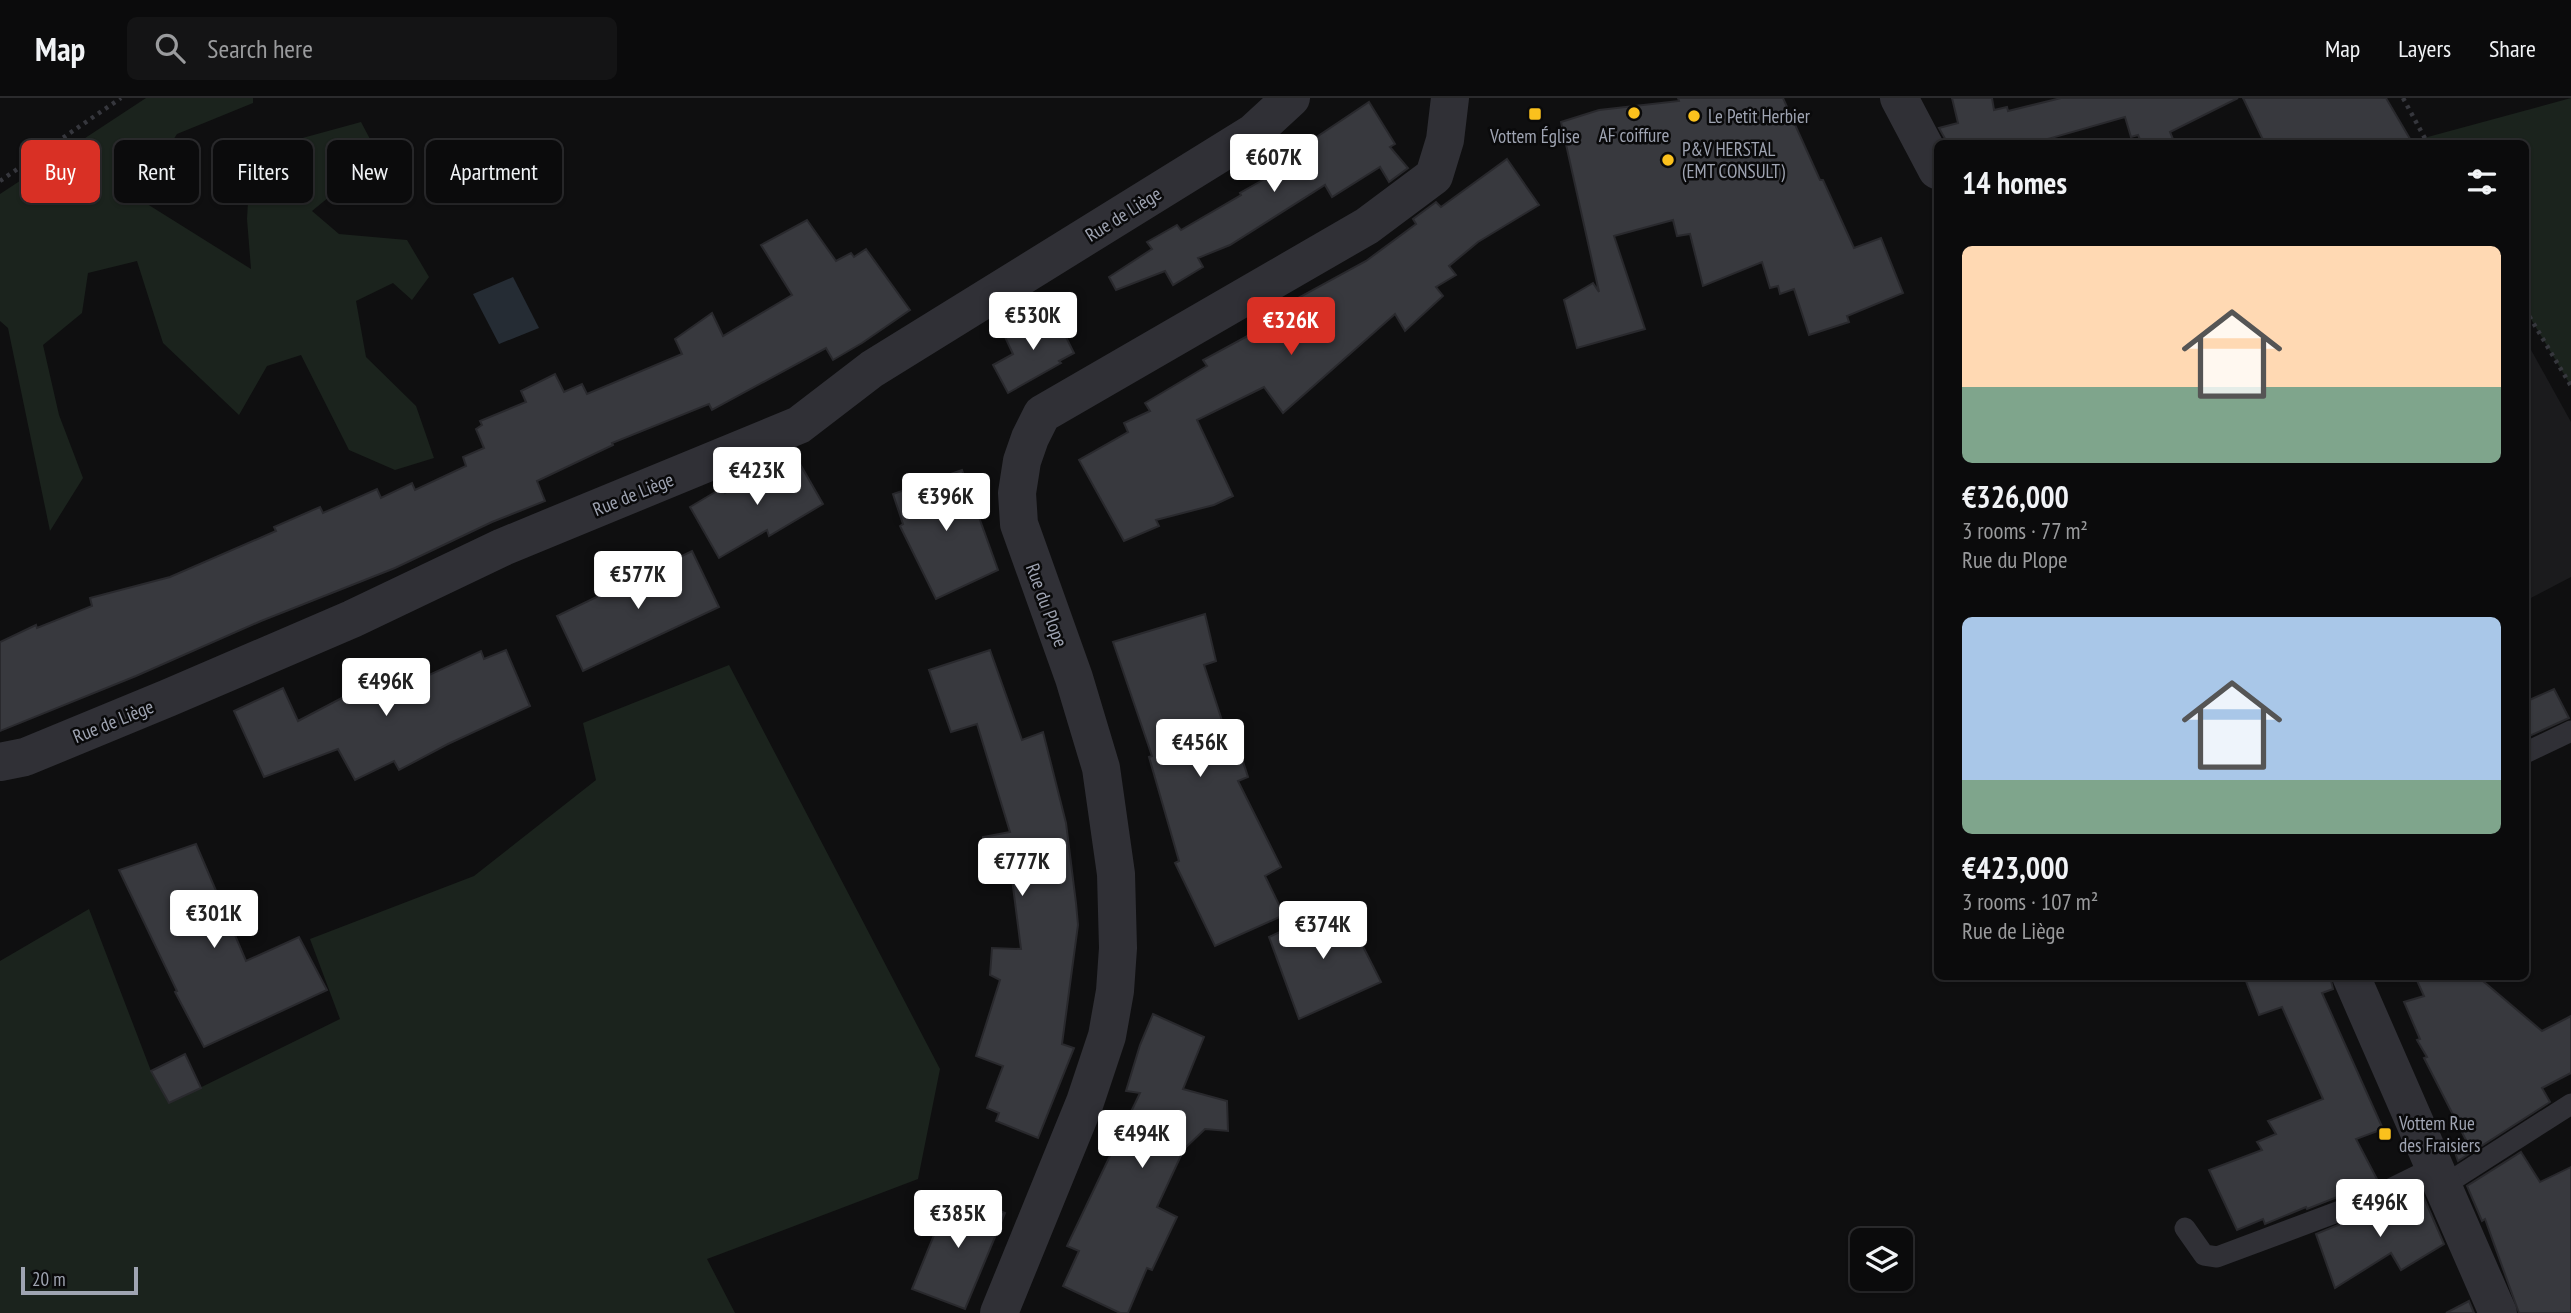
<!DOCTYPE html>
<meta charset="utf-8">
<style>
:root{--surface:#0b0b0c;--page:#141415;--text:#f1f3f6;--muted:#9a9b9d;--line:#2b2b2d;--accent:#d93025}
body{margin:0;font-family:"PT Sans Narrow",sans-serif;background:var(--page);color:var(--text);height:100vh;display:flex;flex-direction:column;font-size:26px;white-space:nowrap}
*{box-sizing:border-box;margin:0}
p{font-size:23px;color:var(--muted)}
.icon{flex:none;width:38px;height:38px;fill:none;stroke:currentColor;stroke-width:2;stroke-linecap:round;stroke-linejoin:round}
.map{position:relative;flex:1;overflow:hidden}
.panel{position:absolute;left:1934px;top:42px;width:595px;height:840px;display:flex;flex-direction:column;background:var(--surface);border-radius:10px;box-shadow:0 2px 5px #0004,0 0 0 2px var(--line)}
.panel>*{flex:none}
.top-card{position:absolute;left:21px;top:42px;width:665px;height:63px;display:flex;gap:14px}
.buttons{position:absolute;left:1850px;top:1130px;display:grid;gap:14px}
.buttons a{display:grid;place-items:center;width:63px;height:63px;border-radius:10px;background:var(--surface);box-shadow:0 2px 5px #0004,0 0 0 2px var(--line);font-size:35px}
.scale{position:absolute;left:21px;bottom:18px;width:117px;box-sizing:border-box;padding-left:7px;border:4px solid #9fa4b2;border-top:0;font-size:19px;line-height:24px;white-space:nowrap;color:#9fa4b2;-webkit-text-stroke:5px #0a0a0b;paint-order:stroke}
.price{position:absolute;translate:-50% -60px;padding:0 16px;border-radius:7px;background:#fff;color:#222;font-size:23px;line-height:46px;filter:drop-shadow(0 2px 4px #0008)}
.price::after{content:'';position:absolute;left:50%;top:42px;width:21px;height:16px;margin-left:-10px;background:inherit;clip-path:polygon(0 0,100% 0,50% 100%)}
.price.current{background:var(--accent);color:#fff}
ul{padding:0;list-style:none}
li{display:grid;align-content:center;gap:14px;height:371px;padding:0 28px}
li span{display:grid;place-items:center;height:217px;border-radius:10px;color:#555}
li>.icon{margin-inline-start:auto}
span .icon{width:126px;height:126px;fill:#fffc;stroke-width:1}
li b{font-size:30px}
h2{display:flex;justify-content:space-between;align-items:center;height:84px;padding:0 28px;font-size:30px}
.pill{padding:0 24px;border-radius:10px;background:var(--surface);box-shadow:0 2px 5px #0004,0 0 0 2px var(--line);font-size:24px;line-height:63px}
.pill.current{background:var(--accent);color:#fff}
header{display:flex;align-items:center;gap:42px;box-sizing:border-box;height:98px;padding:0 35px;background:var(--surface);border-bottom:2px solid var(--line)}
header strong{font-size:33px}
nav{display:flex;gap:38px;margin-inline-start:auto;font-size:24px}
.search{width:490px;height:63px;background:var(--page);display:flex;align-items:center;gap:18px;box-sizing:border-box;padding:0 24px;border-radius:10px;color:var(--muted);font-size:26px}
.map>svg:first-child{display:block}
</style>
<header>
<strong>Map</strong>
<div class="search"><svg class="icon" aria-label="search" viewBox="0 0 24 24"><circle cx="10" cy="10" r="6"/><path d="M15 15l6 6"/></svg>Search here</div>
<nav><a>Map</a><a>Layers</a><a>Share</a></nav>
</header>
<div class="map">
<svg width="2571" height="1215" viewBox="0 0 2571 1215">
<rect width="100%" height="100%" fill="#0f0f10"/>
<path fill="#1b1b1d" d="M 2525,241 L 2571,324 L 2571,479 L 2525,503 Z"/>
<g fill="#1b231d">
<path d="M 146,0 L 253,0 L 253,5 L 177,36 L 136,99 L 251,171 L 247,121 L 251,54 L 361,24 L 379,58 L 312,113 L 339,136 L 407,142 L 429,179 L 412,202 L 393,185 L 356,203 L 366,259 L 416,308 L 434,360 L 395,372 L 349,352 L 301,257 L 267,268 L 239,317 L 163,245 L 137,163 L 88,175 L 82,215 L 43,247 L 59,317 L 83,380 L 50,433 L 8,230 L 0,223 L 0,96 Z"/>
<path d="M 2571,0 L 2571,288 L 2525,211 L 2525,46 L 2428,45 L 2424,40 Z"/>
<path d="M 729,567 L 940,971 L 918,1081 L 707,1161 L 735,1215 L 0,1215 L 0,863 L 89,811 L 151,973 L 169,1005 L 340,921 L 310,841 L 474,778 L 596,682 L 583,625 Z"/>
</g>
<path fill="#252c34" d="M 513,179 L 539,230 L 499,246 L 473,196 Z"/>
<g fill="#38393e" stroke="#29292d" stroke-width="2">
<path d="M 1678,0 L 1783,0 L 1820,82 L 1823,82 L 1854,150 L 1881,140 L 1903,195 L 1847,218 L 1849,224 L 1809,237 L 1794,191 L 1780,196 L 1778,188 L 1770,190 L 1762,164 L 1703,188 L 1690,136 L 1677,138 L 1673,122 L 1614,138 L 1645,231 L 1577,250 L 1564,202 L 1593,185 L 1599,194 L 1561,24 L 1599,12 L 1679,3 Z"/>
<path d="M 1952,0 L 1992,0 L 1994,12 L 2007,9 L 2008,13 L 2061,0 L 2238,0 L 2170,34 L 2175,46 L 2142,46 L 2138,37 L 2131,39 L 2125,19 L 2030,46 L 1948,46 L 1939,30 L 1958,25 Z"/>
<path d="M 2243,0 L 2386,0 L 2413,46 L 2265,46 Z"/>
<path d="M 1369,4 L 1395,46 L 1390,49 L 1408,70 L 1389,84 L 1380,69 L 1332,99 L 1325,87 L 1230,147 L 1198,160 L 1203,169 L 1173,187 L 1165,173 L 1116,192 L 1109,179 L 1152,151 L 1147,144 L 1177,127 L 1181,132 L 1241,97 L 1240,95 L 1268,79 L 1257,63 L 1299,39 L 1303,48 Z"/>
<path d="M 1507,61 L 1539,107 L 1478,144 L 1449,168 L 1456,177 L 1436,189 L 1443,198 L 1405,233 L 1395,216 L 1283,315 L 1264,289 L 1197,322 L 1233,398 L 1214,407 L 1156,422 L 1159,428 L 1124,443 L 1079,362 L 1128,334 L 1124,325 L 1150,313 L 1145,305 L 1207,268 L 1203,262 L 1303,208 L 1298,200 L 1366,163 L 1416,126 L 1413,121 L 1436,104 L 1441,109 Z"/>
<path d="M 807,122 L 836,163 L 851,155 L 854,159 L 866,151 L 910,212 L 862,245 L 833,262 L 826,250 L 712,312 L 709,306 L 612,345 L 613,347 L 537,383 L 545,403 L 492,424 L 395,470 L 261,523 L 136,578 L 0,633 L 0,544 L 36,527 L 37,530 L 92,508 L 90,500 L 170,479 L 276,433 L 274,429 L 320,409 L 323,415 L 377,391 L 381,400 L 412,385 L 415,392 L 466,368 L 463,359 L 484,350 L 476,331 L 482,327 L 480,323 L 526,304 L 521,293 L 555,276 L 564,294 L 582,286 L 587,296 L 682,256 L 675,241 L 712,215 L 723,238 L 792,197 L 761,147 Z"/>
<path d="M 1053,213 L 1074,255 L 1059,263 L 1061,265 L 1008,295 L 993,267 L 1013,256 L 1005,239 Z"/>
<path d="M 796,359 L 823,406 L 769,438 L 767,432 L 719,460 L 690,409 L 722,390 L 725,395 L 777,365 L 779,369 Z"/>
<path d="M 962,372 L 998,472 L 936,501 L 900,428 L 903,426 L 893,396 Z"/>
<path d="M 692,453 L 719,509 L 583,573 L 557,518 Z"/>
<path d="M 1205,516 L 1216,563 L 1204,567 L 1226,635 L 1233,633 L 1248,679 L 1238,683 L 1281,769 L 1265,778 L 1284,817 L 1215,848 L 1175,765 L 1179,763 L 1149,659 L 1152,658 L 1113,544 Z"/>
<path d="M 506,552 L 530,608 L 448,646 L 399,672 L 394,663 L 355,682 L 338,651 L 264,679 L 234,613 L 283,590 L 298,623 L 393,573 L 401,590 L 481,553 L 484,561 Z"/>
<path d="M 990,552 L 1022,642 L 1043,634 L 1066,725 L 1076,805 L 1078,827 L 1062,946 L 1074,950 L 1038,1040 L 996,1023 L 999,1015 L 987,1010 L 1003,968 L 976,958 L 1000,882 L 990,877 L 992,850 L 1021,851 L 1011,773 L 988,775 L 983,739 L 1010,734 L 977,626 L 951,634 L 929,572 Z"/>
<path d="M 2554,591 L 2569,620 L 2525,640 L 2525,604 Z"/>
<path d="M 196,746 L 246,863 L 299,839 L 327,892 L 204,949 L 175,894 L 177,893 L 119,772 Z"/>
<path d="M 1341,805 L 1381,884 L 1299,921 L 1269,839 Z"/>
<path d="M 2244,878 L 2330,878 L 2333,891 L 2322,895 L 2383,1031 L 2356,1041 L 2378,1083 L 2307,1111 L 2306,1109 L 2265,1126 L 2263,1121 L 2237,1132 L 2209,1072 L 2262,1052 L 2257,1044 L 2276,1036 L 2268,1023 L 2323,1001 L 2282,909 L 2259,917 Z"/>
<path d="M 2415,878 L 2477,878 L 2542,933 L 2571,918 L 2571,975 L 2542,990 L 2550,1004 L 2458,1063 L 2454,1052 L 2468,1046 L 2424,960 L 2427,959 L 2417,942 L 2420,941 L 2404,904 L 2424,898 Z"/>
<path d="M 1153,916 L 1204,939 L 1183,991 L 1227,1003 L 1228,1033 L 1205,1031 L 1184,1051 L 1157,1109 L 1177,1119 L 1152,1172 L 1147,1170 L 1128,1215 L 1120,1215 L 1063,1188 L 1079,1153 L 1067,1148 L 1140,995 L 1126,993 L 1140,947 Z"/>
<path d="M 185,956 L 201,990 L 169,1005 L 151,973 Z"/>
<path d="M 2521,1054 L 2540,1084 L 2571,1069 L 2571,1215 L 2519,1215 L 2485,1121 L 2482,1123 L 2467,1088 Z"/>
<path d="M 952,1093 L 1005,1115 L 965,1211 L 912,1191 Z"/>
<path d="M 2421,1093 L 2444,1146 L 2401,1172 L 2391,1155 L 2335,1190 L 2316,1136 L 2389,1106 L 2391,1110 Z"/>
<path d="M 2469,1203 L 2474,1215 L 2446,1215 Z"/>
</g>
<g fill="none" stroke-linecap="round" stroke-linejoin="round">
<g stroke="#36373d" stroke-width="4.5" stroke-dasharray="3.5 5" stroke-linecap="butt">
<path d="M 2403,0 L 2428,46"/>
<path d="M 0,83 L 121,0"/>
<path d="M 2525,211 L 2571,288"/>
</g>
<g stroke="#303036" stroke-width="21">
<path d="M 2525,655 L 2571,633"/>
<path d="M 2443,1088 L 2571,1006"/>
<path d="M 2185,1130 L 2204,1157 L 2217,1159 L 2364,1104 L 2435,1069"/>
</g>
<g stroke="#303036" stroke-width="38">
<path d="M 1899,0 L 1937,72"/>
<path d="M 0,664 L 25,659 L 168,600 L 352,521 L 503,449 L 799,327 L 872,271 L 1253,35 L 1291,0"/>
<path d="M 2351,878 L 2498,1215"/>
<path d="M 999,1215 L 1085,1004 L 1107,938 L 1115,893 L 1118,850 L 1116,776 L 1101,670 L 1074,580 L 1019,426 L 1017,395 L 1022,363 L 1030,340 L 1042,316 L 1367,128 L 1434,78 L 1445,42 L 1450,0"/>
</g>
</g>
<g fill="#fbc11d" stroke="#0a0a0b" stroke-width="2.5">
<circle cx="1634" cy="15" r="7"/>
<rect x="1528" y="9" width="14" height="14" rx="3.5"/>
<circle cx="1694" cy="18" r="7"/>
<circle cx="1668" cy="62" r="7"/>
<rect x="2378" y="1029" width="14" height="14" rx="3.5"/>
</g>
<g text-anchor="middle" stroke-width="5" stroke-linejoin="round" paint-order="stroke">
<g font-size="19" fill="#9fa4b2" stroke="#0a0a0b" text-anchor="start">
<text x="1708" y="25">Le Petit Herbier</text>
<text x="1634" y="44" text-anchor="middle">AF coiffure</text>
<text x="1535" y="45" text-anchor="middle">Vottem Église</text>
<text x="1682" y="58">P&amp;V HERSTAL<tspan x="1682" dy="22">(EMT CONSULT)</tspan></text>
<text x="2399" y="1032">Vottem Rue<tspan x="2399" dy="22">des Fraisiers</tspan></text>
</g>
<g font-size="19" fill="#9fa4b2" stroke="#0a0a0b">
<text transform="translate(1123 116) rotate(-32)" y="7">Rue de Liège</text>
<text transform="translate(633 396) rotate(-22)" y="7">Rue de Liège</text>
<text transform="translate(1047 507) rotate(70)" y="7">Rue du Plope</text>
<text transform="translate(113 623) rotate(-22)" y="7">Rue de Liège</text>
</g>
</g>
</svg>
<div class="buttons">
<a><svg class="icon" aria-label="layers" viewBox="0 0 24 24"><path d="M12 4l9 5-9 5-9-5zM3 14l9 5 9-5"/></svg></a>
</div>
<div class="scale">20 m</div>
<b class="price" style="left:1274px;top:96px">€607K</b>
<b class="price" style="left:1033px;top:254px">€530K</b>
<b class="price current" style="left:1291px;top:259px">€326K</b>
<b class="price" style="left:757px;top:409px">€423K</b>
<b class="price" style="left:946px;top:435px">€396K</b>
<b class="price" style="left:638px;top:513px">€577K</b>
<b class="price" style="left:386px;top:620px">€496K</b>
<b class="price" style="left:1200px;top:681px">€456K</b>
<b class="price" style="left:1022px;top:800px">€777K</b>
<b class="price" style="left:214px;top:852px">€301K</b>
<b class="price" style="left:1323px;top:863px">€374K</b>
<b class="price" style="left:1142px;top:1072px">€494K</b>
<b class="price" style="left:2380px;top:1141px">€496K</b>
<b class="price" style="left:958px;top:1152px">€385K</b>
<div class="top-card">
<a class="pill current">Buy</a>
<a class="pill">Rent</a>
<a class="pill">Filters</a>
<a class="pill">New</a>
<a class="pill">Apartment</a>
</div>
<section class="panel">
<h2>14 homes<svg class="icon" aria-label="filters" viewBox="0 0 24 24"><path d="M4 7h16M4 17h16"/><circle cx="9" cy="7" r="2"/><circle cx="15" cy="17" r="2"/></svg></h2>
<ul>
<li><span style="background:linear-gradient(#ffd9b3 65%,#7fa58c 0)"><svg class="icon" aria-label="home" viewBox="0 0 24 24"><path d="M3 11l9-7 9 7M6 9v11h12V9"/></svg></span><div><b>€326,000</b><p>3 rooms · 77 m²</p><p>Rue du Plope</p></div></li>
<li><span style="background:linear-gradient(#a9c7e8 75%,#7fa58c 0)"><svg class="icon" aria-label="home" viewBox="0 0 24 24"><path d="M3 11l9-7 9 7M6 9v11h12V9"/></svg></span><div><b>€423,000</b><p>3 rooms · 107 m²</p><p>Rue de Liège</p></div></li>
</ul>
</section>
</div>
